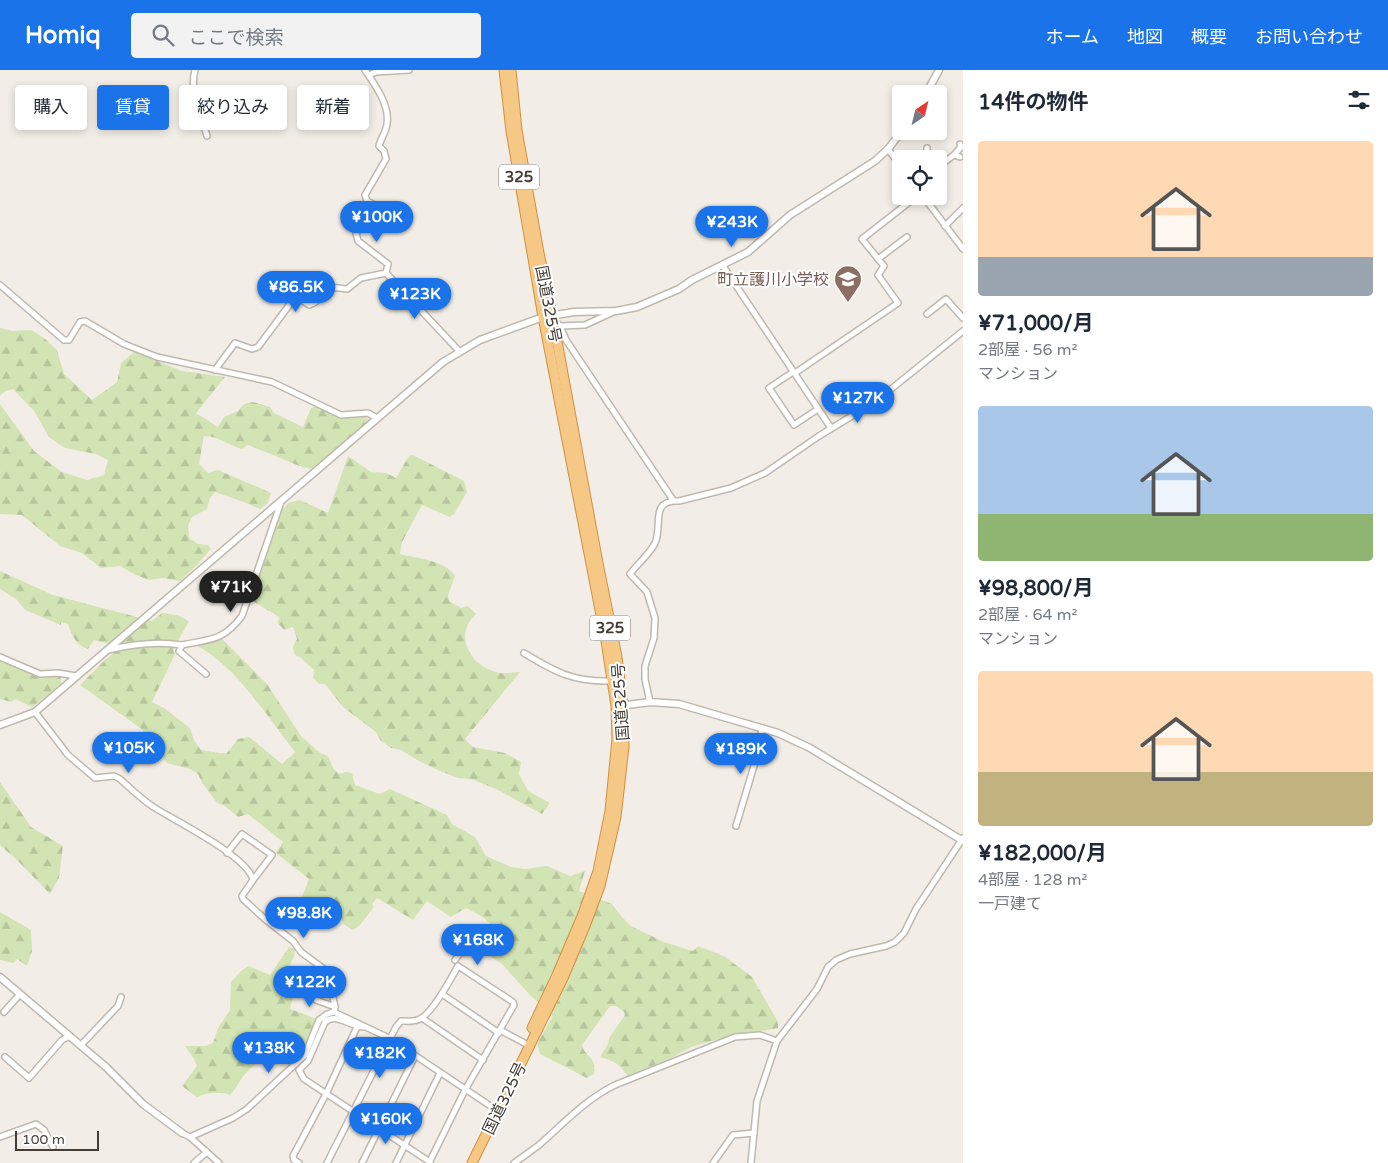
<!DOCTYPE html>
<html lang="ja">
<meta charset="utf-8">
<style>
:root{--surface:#fff;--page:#f2f2f3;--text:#1f2937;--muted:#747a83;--accent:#1a73e8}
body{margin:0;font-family:"Varela Round","Noto Sans JP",sans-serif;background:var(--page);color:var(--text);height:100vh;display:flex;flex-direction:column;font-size:19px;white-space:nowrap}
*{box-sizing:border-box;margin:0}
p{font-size:16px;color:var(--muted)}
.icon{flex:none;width:28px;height:28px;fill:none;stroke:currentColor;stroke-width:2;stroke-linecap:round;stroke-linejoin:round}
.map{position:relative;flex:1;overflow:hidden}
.drawer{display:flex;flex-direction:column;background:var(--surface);width:425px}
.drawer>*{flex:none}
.guide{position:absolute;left:15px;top:15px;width:475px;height:45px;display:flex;gap:10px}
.needle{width:32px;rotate:35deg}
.tools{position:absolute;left:892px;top:15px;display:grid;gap:10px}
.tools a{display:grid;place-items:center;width:55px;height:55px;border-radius:5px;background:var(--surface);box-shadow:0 2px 8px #0003;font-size:25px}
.scale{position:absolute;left:15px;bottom:12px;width:84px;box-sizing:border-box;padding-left:5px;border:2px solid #453e37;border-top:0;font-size:14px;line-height:18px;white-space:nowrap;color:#453e37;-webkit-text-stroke:4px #fff;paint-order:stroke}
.price{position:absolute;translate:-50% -42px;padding:0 11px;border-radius:18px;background:var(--accent);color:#fff;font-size:16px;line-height:32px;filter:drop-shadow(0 1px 2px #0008)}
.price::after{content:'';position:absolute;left:50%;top:30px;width:15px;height:11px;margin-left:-8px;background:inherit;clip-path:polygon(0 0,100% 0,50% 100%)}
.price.selected{background:#222;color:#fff}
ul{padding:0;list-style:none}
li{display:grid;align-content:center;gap:10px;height:265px;padding:0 15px}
li span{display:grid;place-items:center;height:155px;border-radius:5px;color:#555}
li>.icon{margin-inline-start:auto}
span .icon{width:90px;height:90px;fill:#fffc;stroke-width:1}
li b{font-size:21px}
h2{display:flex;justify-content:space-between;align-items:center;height:60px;padding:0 15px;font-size:21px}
.chip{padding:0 18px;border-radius:5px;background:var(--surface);box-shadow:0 2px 8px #0003;font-size:18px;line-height:45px}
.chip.selected{background:var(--accent);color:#fff}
header{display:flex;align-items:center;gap:30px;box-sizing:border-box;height:70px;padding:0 25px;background:var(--accent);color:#fff}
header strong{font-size:24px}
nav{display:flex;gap:28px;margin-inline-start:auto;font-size:18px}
.search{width:350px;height:45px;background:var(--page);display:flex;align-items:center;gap:12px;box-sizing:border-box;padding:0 18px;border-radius:5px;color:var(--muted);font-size:19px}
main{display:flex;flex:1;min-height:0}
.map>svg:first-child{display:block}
</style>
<header>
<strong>Homiq</strong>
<div class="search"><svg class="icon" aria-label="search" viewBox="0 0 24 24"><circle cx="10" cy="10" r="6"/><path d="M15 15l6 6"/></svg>ここで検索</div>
<nav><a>ホーム</a><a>地図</a><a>概要</a><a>お問い合わせ</a></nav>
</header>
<main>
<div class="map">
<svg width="963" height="1093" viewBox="0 0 963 1093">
<defs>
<pattern id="forest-firs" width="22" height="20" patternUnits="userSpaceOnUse" patternTransform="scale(1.25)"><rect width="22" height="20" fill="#d2e4b3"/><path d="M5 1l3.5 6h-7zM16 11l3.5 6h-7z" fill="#b6c59b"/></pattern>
</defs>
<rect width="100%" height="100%" fill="#f2eee7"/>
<g fill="url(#forest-firs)">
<path d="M 0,258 L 12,261 L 31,260 L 44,268 L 57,280 L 64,304 L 92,330 L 117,312 L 121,293 L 134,282 L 182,301 L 225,307 L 196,343 L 218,357 L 224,347 L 238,341 L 244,334 L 253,332 L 270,337 L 274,343 L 303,357 L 311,338 L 316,336 L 340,348 L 365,347 L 370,350 L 312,399 L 302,397 L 248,375 L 242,379 C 227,375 219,366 204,366 L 199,394 L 208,403 L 218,400 L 271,423 L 268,433 L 260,439 L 244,432 L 215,422 L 210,428 L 207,439 L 192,447 L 188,456 L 189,468 L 198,474 L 208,475 L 211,479 L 195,497 L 180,511 L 163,508 L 149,510 L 136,505 L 120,496 L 101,498 L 82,483 L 60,476 L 22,445 L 0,444 L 0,334 L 34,381 L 62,402 L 87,410 L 104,405 L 108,390 L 96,384 L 65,378 L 49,367 L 34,341 L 13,319 L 4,322 L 0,326 Z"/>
<path d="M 413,385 L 464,411 L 467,422 L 454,444 L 450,447 L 422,435 L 402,472 L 400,484 C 416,488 447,491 455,506 L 448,525 L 449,531 L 461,538 L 468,536 L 476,544 C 453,565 470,595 496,602 C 503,605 512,602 520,602 L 465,669 L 473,677 L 505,683 L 521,692 L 519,704 L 528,721 L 550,733 L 542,744 L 498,720 L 471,709 L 458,708 L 440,701 L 419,691 L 401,680 L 391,678 L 380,670 L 377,663 L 343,637 L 325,614 L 319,614 L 313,608 L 314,600 L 301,588 L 295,585 L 293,577 L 297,569 L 293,557 L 284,560 L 278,553 L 279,547 L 251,530 L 280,443 L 288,433 L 300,430 L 328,443 L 348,386 L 371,402 L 386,403 L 396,408 L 409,386 Z"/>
<path d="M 0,501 L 53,525 L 152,551 L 162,543 L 177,545 L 189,551 L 173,580 L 175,584 L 152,632 L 164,638 L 190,658 L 194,670 L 201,680 L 226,684 L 238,669 L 249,667 L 282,694 L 295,682 C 265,644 238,598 196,575 L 222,569 L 267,614 L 301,666 L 320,683 L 328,686 L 333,698 L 339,704 L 346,702 L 352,703 L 355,715 L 380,724 L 390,719 L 447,745 L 452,754 L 475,767 L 486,786 L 511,797 L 525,799 L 547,796 L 570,806 L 585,801 L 579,821 L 612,834 L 621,846 L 631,856 L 664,872 L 693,881 L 698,876 L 724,886 L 752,907 L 778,952 L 778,958 L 719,969 L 691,977 L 671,988 L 627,1006 C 622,995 612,990 600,987 L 608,974 L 609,968 L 625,945 L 624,942 L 616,936 L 610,936 L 582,975 C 585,988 597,986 594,1004 L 587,1008 L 540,984 L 537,974 L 553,946 L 530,925 L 502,894 L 470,873 L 477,863 L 490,854 L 483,847 L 466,838 L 451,847 L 427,831 L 413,850 L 377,828 L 372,834 L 374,837 L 360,855 L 353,860 L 343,854 L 342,850 L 323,837 L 317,846 L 299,834 L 309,809 L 276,783 L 283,772 L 248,744 L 238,747 L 225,736 L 217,733 L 201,711 L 198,704 L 190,699 L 167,693 L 161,685 L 141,669 L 143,664 L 143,660 L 80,615 L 106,589 L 114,583 L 109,574 L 94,570 L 88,579 C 77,576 71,565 68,554 L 61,552 L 61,555 L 25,540 L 16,529 L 0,519 Z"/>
<path d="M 0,588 C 12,595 27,604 41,606 C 48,606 53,605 61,607 L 61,615 L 32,637 L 15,629 L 11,632 L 0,629 Z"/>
<path d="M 0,712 L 31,757 L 63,776 L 59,808 L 50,824 L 17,790 L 0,775 Z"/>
<path d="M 0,842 L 31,860 L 32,881 L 27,896 L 17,889 L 13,893 L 0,890 Z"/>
<path d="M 289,877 L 295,879 L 294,886 L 287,902 L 281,906 L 274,918 L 293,927 L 290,939 L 317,949 L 318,954 C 313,965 310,978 297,982 L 276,967 L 264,964 L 249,972 L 261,988 C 257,994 251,997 247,1002 C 240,1009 237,1018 230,1025 C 220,1021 207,1023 197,1027 L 182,1016 L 197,996 L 194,989 L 185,976 L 206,976 L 213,973 L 218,958 L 230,940 L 231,912 L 241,901 L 249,896 L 270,905 Z"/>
</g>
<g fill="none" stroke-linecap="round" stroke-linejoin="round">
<g stroke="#c0b8ad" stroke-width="8">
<g id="minor">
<path d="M 195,0 C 189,22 201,45 207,66"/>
<path d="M 365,0 C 375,15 390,35 387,54 C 386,62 381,68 379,76 L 384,81 L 386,89 L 365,125 L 367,131 L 377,136 L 356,163 L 358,171 L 388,194 L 386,203"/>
<path d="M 369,5 L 376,2 L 409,0"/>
<path d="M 927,78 L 927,83 L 930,89"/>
<path d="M 888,79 L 901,97"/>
<path d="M 954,85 L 961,77 L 960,74"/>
<path d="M 939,96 L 954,85 L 960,87"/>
<path d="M 939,122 L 943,119"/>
<path d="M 923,126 L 963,179"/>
<path d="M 927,132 L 934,126"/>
<path d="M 945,156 L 963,138"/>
<path d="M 878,189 L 907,167"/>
<path d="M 723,196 L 831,358"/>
<path d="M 386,203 L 460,282"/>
<path d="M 0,215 L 64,270 L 69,270 L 80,252 L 85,251 L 124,274 L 157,287 L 272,312 L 341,345 L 368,343 L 377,348"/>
<path d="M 927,244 L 946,229 L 963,248"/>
<path d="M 558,254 L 560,256 L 585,255 L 613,242"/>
<path d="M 560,256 L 566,270 L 673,430"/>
<path d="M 215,300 L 235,273 L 252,279 L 258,277 L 293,230 L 300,229 L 309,235 C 321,232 325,219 334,218 C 338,217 343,219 347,219 L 361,208 L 386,203"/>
<path d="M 793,302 L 769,318 L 794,355 L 818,339"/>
<path d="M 795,303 L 898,233 L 878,205 L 884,196 L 862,169 L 917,126"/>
<path d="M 108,580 C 133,574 157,571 182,575"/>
<path d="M 524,583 C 555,602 573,612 611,611"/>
<path d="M 0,587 L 40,604 L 58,603 L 76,606"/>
<path d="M 206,604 L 179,581 L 182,575 C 211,569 223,571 242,546 L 281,432"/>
<path d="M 650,632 L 645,609 L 645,596 L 654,568 L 655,548 L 647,522 L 630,504 C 637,494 650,484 655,473 C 663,457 649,429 679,431 L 731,418 L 765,403 L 819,366 L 875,332 L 963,261"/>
<path d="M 35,642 L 68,685 L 95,708 L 114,706 L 120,709 C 130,718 140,728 152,736 C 173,750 248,786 253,810 L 242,826 L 243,829 L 266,850 L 293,871 L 301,882 L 328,902 L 335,937 L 334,942"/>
<path d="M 736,756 L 756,689 L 762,658"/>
<path d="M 227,783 L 242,764 L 272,785 L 253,810"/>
<path d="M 455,890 L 474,864"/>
<path d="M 300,914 L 317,919 L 316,930 L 335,937"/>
<path d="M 442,924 L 499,963"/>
<path d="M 4,942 L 20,924"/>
<path d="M 422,948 L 483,990"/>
<path d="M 364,957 C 350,957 337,942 325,952 L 308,991 L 299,1000 L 304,1009 L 430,1092"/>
<path d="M 500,960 L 530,976"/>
<path d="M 81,975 L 118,936 L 121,927"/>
<path d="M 5,987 L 29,1008 L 62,970 L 70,966"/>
<path d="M 182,1063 L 190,1067 L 219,1093"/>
<path d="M 0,1067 L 36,1054 L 44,1060 L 53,1077"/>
<path d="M 190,1067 L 233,1048 L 247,1039 L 305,985 L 319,950 L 327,944 L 334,942 L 389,968 L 498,1041"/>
<path d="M 194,1093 L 207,1082"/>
<path d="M 299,1093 L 294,1090 L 293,1086 L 326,1024 L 357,957"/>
<path d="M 327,1093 L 396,957 L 401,951 C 406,951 412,952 417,950 C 430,948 452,907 458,896 L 513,932 L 514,935 L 465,1020 L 429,1093"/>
<path d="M 362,1093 L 415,986"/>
<path d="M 396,1093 L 440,1003"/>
<path d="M 514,1093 C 523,1087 531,1081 539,1075 C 563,1054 586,1029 615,1015 L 735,967 L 760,965 L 777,971"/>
<path d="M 713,1093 L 733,1065 L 754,1063"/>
<path d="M 751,1093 L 757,1031 L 777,971 L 817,919 L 828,897 L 836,890 L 850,884 L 886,876 L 895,872 L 904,863 L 916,839 L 963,768"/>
</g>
</g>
<g stroke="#c0b8ad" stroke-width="9">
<g id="tertiary">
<path d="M 926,24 L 939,0"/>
<path d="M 620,636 L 650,632 L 679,634 L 778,663 L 810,678 L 963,771"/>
<path d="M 0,655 L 35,642 L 443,292 L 480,270 L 543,247 L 574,242 L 616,241 L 637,237 L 679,219 L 692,210 L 748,182 L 790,145 L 875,91 L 888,79 L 902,61"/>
<path d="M 0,907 L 106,997 L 143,1034 L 182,1063"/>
</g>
</g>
<g stroke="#d18f42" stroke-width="11">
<g id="trunk">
<path d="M 504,0 L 511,61 L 543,247 L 606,571 L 616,636 L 617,669 L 610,741 L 598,801 L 583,844 L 557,905 L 532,958"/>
<path d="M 472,1093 L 563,908 L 585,856 L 600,816 L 616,747 L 624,677 L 623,635 L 617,587 L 598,493 L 552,244 L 539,183 L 517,60 L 511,0"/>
</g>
</g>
<use href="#minor" stroke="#fff" stroke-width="5"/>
<use href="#tertiary" stroke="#fff" stroke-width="6"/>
<use href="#trunk" stroke="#f5c886" stroke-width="9"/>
</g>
<defs>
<g id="school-pin" transform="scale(1.4375)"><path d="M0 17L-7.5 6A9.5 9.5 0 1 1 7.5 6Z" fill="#8d6e63" stroke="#fff"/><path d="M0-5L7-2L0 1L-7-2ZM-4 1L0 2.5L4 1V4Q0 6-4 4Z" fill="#fff"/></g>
</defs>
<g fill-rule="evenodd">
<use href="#school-pin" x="848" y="209"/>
</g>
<g text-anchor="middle" stroke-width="4" stroke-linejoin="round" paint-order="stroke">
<g fill="#fff" stroke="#7d7873" stroke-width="1">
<rect x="499" y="94.5" width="40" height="25" rx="4"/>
<rect x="590" y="545.5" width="40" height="25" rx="4"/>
</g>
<g font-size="15" font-weight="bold" fill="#453e37">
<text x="519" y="112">325</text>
<text x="610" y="563">325</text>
</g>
<g font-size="16" fill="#785e54" stroke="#fff" text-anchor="end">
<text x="829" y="215">町立護川小学校</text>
</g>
<g font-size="16" fill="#453e37" stroke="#fff">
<text transform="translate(549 234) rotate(79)" y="6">国道325号</text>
<text transform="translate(620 632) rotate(-94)" y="6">国道325号</text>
<text transform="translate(504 1028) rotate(-64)" y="6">国道325号</text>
</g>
</g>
</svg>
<div class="tools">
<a><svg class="needle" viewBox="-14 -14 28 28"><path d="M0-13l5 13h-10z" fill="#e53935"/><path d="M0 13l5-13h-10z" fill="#747a83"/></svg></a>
<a><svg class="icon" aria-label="locate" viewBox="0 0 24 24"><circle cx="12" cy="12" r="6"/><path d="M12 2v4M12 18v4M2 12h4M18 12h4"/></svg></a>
</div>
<div class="scale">100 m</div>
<b class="price" style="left:377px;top:173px">¥100K</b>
<b class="price" style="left:732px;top:178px">¥243K</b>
<b class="price" style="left:296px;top:243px">¥86.5K</b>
<b class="price" style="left:415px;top:250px">¥123K</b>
<b class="price" style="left:858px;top:354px">¥127K</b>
<b class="price selected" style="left:231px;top:543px">¥71K</b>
<b class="price" style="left:129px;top:704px">¥105K</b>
<b class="price" style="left:741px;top:705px">¥189K</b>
<b class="price" style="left:304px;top:869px">¥98.8K</b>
<b class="price" style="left:478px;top:896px">¥168K</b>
<b class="price" style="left:310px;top:938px">¥122K</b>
<b class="price" style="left:269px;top:1004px">¥138K</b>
<b class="price" style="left:380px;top:1009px">¥182K</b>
<b class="price" style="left:386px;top:1075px">¥160K</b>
<div class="guide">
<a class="chip">購入</a>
<a class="chip selected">賃貸</a>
<a class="chip">絞り込み</a>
<a class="chip">新着</a>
</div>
</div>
<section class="drawer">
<h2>14件の物件<svg class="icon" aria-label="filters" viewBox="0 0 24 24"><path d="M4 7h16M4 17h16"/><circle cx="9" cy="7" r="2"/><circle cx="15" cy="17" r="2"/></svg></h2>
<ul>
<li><span style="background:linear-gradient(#ffd9b3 75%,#9aa5b1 0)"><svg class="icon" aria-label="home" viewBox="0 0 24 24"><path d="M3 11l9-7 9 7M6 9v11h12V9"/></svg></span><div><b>¥71,000/月</b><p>2部屋 · 56 m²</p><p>マンション</p></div></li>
<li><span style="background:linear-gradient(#a9c7e8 70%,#8fb573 0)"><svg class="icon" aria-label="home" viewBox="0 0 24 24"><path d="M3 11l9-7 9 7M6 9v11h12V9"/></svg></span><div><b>¥98,800/月</b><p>2部屋 · 64 m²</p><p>マンション</p></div></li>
<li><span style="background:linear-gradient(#ffd9b3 65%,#c2b280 0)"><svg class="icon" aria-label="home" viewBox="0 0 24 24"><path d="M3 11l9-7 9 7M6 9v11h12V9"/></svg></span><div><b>¥182,000/月</b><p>4部屋 · 128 m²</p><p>一戸建て</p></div></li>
</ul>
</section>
</main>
